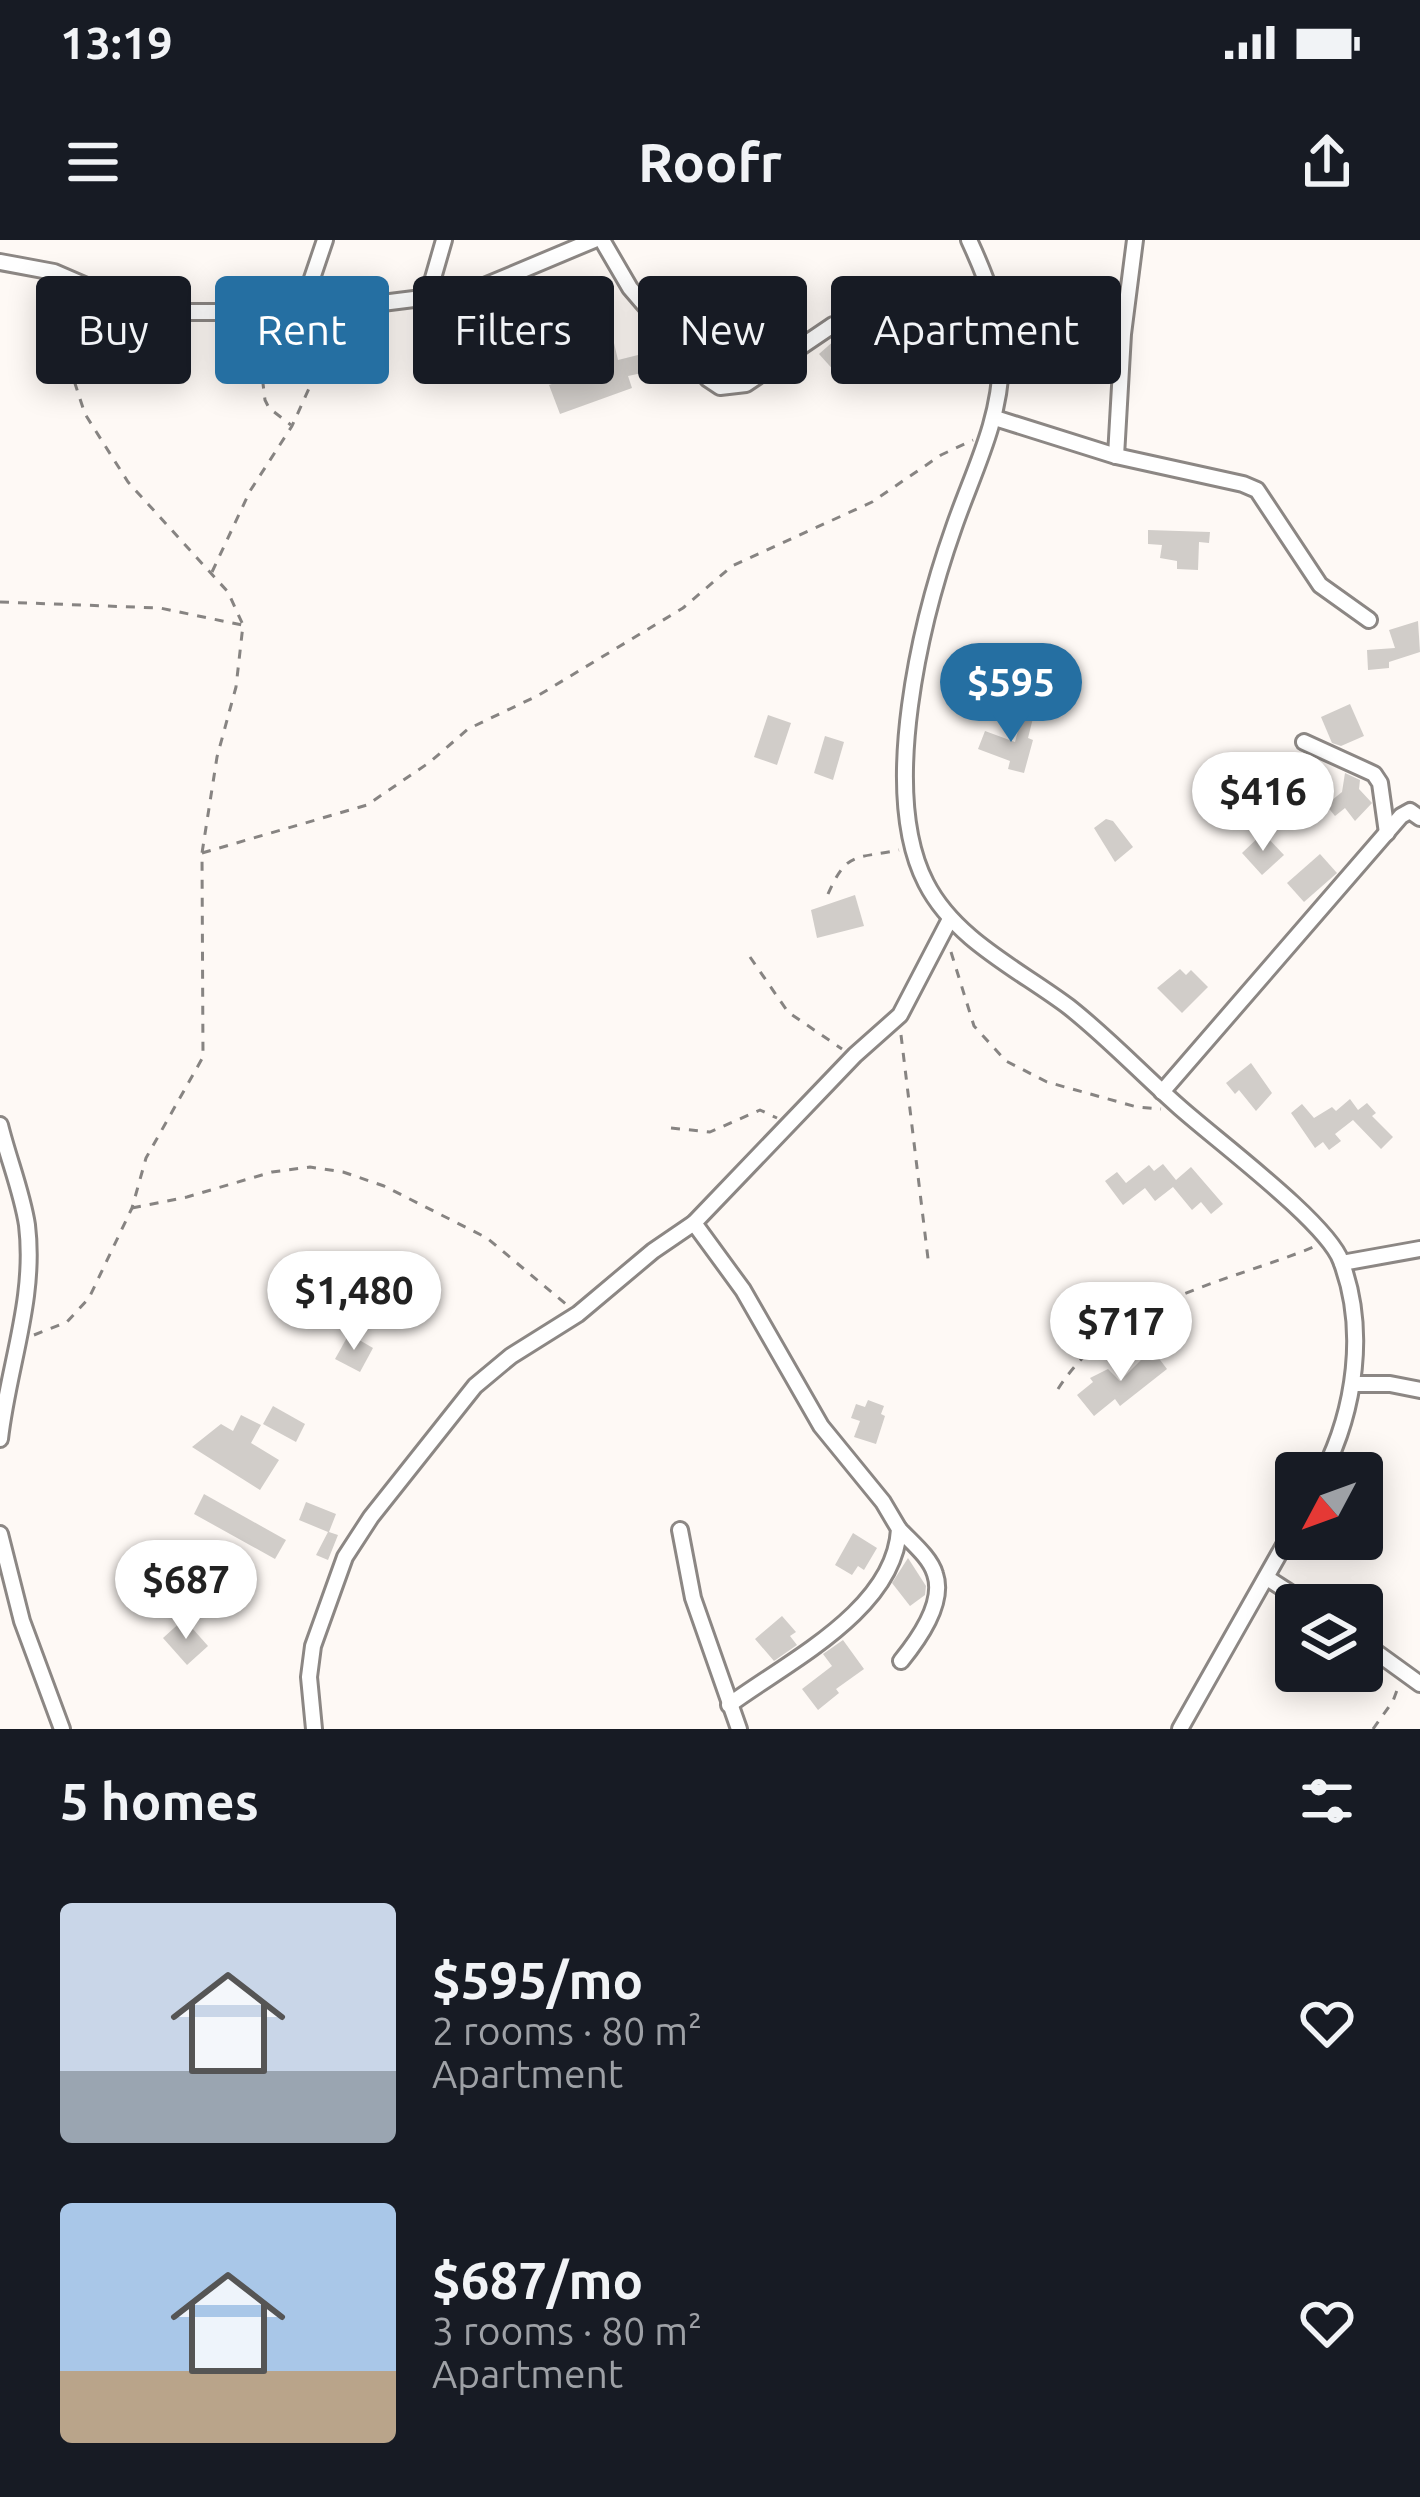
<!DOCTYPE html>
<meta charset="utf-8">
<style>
:root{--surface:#171b24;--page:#242831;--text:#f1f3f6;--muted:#9ea1a6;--accent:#256fa2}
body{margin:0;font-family:Ubuntu,sans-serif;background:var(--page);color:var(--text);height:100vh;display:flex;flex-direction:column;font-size:45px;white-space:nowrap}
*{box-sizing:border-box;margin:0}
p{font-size:39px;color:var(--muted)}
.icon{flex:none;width:66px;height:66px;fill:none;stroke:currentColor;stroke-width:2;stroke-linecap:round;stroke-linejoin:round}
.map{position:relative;height:1489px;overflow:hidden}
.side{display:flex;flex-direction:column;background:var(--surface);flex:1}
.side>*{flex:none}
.hud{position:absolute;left:36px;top:36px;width:1350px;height:108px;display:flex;gap:24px}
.needle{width:78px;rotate:229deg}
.controls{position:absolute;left:1275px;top:1212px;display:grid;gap:24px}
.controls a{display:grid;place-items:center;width:108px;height:108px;border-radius:12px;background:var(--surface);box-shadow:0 6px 30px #0003;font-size:60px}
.price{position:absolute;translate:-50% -102px;padding:0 27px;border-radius:42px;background:#fff;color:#222;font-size:39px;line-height:78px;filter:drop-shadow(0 3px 6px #0008)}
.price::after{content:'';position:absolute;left:50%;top:72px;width:36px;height:27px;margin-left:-18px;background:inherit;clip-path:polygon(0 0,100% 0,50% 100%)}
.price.current{background:var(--accent);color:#fff}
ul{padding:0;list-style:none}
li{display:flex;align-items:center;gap:36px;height:300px;padding:0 60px}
li span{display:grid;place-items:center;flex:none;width:336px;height:240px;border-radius:12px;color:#555}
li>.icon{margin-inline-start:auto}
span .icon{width:144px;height:144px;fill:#fffc;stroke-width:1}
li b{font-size:51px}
h2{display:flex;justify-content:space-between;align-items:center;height:144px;padding:0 60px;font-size:51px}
.tag{padding:0 42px;border-radius:12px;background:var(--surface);box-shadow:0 6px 30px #0003;font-size:42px;line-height:108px}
.tag.current{background:var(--accent);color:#fff}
.status{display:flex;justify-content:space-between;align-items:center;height:84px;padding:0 60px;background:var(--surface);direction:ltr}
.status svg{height:33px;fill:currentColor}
header{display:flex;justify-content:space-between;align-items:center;height:156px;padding:0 60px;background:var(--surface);font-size:54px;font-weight:600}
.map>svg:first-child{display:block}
</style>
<div class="status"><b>13:19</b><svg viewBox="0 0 49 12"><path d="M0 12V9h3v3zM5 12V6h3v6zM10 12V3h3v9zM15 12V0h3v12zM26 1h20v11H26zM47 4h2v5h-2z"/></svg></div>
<header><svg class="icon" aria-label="menu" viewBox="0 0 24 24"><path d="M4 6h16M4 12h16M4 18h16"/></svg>Roofr<svg class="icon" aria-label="share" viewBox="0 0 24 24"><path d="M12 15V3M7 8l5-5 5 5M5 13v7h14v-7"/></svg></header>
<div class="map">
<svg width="1420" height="1489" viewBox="0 0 1420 1489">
<rect width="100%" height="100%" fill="#fef9f5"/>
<g fill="#d1cdc9">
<path d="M 587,46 L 605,88 L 610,86 L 618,120 L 662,109 L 666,128 L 628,136 L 632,148 L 560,174 L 549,145 L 589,131 L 578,84 L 561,90 L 539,108 L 520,84 L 547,62 Z"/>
<path d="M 496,64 L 499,79 L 486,81 L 496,103 L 486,108 L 481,97 L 458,101 L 453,72 Z"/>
<path d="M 1029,82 L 1066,90 L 1065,102 L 1050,99 L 1048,125 L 1012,122 L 1015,98 L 1026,100 Z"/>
<path d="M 845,91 L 863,110 L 837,134 L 819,114 Z"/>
<path d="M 1148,290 L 1210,292 L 1209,303 L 1199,302 L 1198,330 L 1177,329 L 1177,321 L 1160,318 L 1162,305 L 1148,304 Z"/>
<path d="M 1418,381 L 1420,412 L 1389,422 L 1389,428 L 1368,430 L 1367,410 L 1395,408 L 1389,390 Z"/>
<path d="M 1350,464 L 1364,496 L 1341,506 L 1332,503 L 1321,477 Z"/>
<path d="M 1023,472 L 1034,474 L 1028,498 L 1033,500 L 1024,533 L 1008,529 L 1010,521 L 978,509 L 985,491 L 1015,502 Z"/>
<path d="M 768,475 L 791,483 L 777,525 L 754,517 Z"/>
<path d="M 825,496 L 844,502 L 833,540 L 814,533 Z"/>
<path d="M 1345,533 L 1360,540 L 1359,549 L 1372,563 L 1355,581 L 1345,568 L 1335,576 L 1326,565 L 1342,552 Z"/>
<path d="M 1106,579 L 1113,581 L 1133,607 L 1115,622 L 1094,588 Z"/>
<path d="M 1263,593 L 1284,615 L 1262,635 L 1242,613 Z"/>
<path d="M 1320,614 L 1337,633 L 1304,662 L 1287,643 Z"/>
<path d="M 855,655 L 864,686 L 817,698 L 811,670 Z"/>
<path d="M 1180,729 L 1186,735 L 1191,730 L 1208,747 L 1182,773 L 1157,748 Z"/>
<path d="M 1251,823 L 1272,853 L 1256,871 L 1239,850 L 1235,854 L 1226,843 Z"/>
<path d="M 1350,859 L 1358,870 L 1367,863 L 1376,873 L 1372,876 L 1393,897 L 1381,909 L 1353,880 L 1335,894 L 1341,901 L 1329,910 L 1323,902 L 1315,908 L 1291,873 L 1302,864 L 1314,878 L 1332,867 L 1336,871 Z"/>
<path d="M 1163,924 L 1176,940 L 1191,927 L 1223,964 L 1211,974 L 1201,962 L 1192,970 L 1173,947 L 1155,961 L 1145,948 L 1123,965 L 1105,941 L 1117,932 L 1126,943 L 1149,925 L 1154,931 Z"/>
<path d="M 349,1094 L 373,1108 L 360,1132 L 335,1119 Z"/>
<path d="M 1149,1112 L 1154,1112 L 1167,1129 L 1120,1166 L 1115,1159 L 1094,1176 L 1077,1155 L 1093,1142 L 1090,1138 L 1108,1129 L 1120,1141 Z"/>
<path d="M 868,1160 L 884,1166 L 881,1174 L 885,1176 L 876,1204 L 854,1197 L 860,1181 L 851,1178 L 856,1164 L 865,1167 Z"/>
<path d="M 273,1166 L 305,1184 L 296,1202 L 263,1184 Z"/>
<path d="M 241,1175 L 261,1185 L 251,1203 L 279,1220 L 260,1250 L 192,1207 L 221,1184 L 233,1191 Z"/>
<path d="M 204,1254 L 286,1300 L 275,1319 L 194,1274 Z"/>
<path d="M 306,1262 L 336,1274 L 329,1292 L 338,1295 L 328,1320 L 316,1315 L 328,1292 L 299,1280 Z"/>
<path d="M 853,1293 L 877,1308 L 864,1330 L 858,1326 L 852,1335 L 835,1325 Z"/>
<path d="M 908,1318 L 926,1346 L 925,1355 L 910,1366 L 892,1343 Z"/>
<path d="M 782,1376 L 796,1392 L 790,1396 L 797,1405 L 774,1421 L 755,1399 Z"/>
<path d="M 184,1379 L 208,1406 L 187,1425 L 163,1398 Z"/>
<path d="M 843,1400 L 864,1429 L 836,1449 L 839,1453 L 818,1470 L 802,1449 L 832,1426 L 823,1414 Z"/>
</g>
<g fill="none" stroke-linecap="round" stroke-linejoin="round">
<g stroke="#8c8784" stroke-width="20">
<g id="minor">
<path d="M 602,0 L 630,48 L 708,139 L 720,147 L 746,144 L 833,85"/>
<path d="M 969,0 C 987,39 1003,79 1001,122 C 1000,182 973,232 954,287 C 921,380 879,552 926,643 C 955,700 1020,730 1069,767 C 1107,797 1141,833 1177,865 C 1212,897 1327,982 1341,1021 C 1367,1089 1355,1170 1323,1233"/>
<path d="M 0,22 L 54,32 L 121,61 L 171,72 L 254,72 L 313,64 L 350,67 L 470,52 L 594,0"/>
<path d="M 427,59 L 444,0"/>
<path d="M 303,65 L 325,0"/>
<path d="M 995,178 L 1116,216 L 1243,244 L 1257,250 L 1320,345 L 1369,380"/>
<path d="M 1116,216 L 1123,94 L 1135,0"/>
<path d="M 1304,502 L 1374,534 L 1380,543 L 1387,593"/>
<path d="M 1162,852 L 1401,576 L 1410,571 L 1420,578"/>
<path d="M 0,885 C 8,918 22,952 27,985 C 36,1059 8,1127 0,1199"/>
<path d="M 694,983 L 743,1050 L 821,1186 L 883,1262 L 899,1289 C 895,1370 787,1422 729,1465"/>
<path d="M 1342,1023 L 1420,1009"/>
<path d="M 1353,1144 L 1390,1144 L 1420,1150"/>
<path d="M 899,1289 C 911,1302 930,1317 935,1334 C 945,1363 918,1400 901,1421"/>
<path d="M 680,1290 L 693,1358 L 739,1489"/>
<path d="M 0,1294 L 22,1381 L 62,1489"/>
<path d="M 1267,1338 L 1309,1365"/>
<path d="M 1362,1402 L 1420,1444"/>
<path d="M 314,1489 L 309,1437 L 313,1406 L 345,1317 L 371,1277 L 475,1146 L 511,1116 L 578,1074 L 653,1011 L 694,983 L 855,815 L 900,775 L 950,679"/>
<path d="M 1180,1489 L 1296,1284"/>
</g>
</g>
<g stroke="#878482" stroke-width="3" stroke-dasharray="9 9" stroke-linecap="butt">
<path d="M 256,86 L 265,160 L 269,168 L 291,185"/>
<path d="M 212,332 L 250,251 L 292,186 L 340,80"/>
<path d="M 0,362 L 160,368 L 242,385"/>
<path d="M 202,613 L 367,565 L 430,522 L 468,489 L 539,455 L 683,368 L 732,326 L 872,262 L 941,215 L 973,200"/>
<path d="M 828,654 C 847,611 855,619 899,610"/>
<path d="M 951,712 L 974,786 L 1006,821 L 1047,842 L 1137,867 L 1161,869"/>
<path d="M 750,717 L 788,772 L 842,809"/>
<path d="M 901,795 L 929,1027"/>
<path d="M 671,888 L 710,892 L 760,870 L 777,878"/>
<path d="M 132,968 L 187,957 L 272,932 L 310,927 L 343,932 L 384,946 L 487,998 L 567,1065"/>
<path d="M 34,1095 L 67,1082 L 89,1058 L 132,968 L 146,918 L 203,817 L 202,613 L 217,517 L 236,447 L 243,385 L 228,352 L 128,242 L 85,174 L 43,46"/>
<path d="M 1058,1149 C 1116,1059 1224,1044 1316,1006"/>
<path d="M 1373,1489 L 1393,1461 L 1399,1445"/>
</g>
<use href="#minor" stroke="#fff" stroke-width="14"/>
</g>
</svg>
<div class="controls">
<a><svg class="needle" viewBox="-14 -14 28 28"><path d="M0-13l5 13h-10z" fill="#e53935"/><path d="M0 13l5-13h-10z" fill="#9ea1a6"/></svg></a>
<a><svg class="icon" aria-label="layers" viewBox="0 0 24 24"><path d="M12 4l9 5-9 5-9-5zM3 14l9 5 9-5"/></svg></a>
</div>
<b class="price current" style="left:1011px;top:505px">$595</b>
<b class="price" style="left:1263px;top:614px">$416</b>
<b class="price" style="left:354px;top:1113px">$1,480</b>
<b class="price" style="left:1121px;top:1144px">$717</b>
<b class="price" style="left:186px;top:1402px">$687</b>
<div class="hud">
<a class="tag">Buy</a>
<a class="tag current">Rent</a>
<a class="tag">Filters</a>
<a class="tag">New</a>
<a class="tag">Apartment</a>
</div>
</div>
<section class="side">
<h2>5 homes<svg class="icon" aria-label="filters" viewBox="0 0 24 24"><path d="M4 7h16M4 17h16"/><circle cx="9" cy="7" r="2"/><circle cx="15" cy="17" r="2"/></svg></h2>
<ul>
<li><span style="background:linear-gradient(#c9d6e8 70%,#9aa5b1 0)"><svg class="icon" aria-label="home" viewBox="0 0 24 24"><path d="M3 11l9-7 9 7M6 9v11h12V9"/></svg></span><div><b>$595/mo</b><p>2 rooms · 80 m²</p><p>Apartment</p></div><svg class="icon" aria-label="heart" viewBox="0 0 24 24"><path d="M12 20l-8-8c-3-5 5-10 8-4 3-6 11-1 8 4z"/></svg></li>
<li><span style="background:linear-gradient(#a9c7e8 70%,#b9a48a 0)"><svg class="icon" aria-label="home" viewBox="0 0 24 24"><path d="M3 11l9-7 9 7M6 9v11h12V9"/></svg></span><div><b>$687/mo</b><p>3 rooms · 80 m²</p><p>Apartment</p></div><svg class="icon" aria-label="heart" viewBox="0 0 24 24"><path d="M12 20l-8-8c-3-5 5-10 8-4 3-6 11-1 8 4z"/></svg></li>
</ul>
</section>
